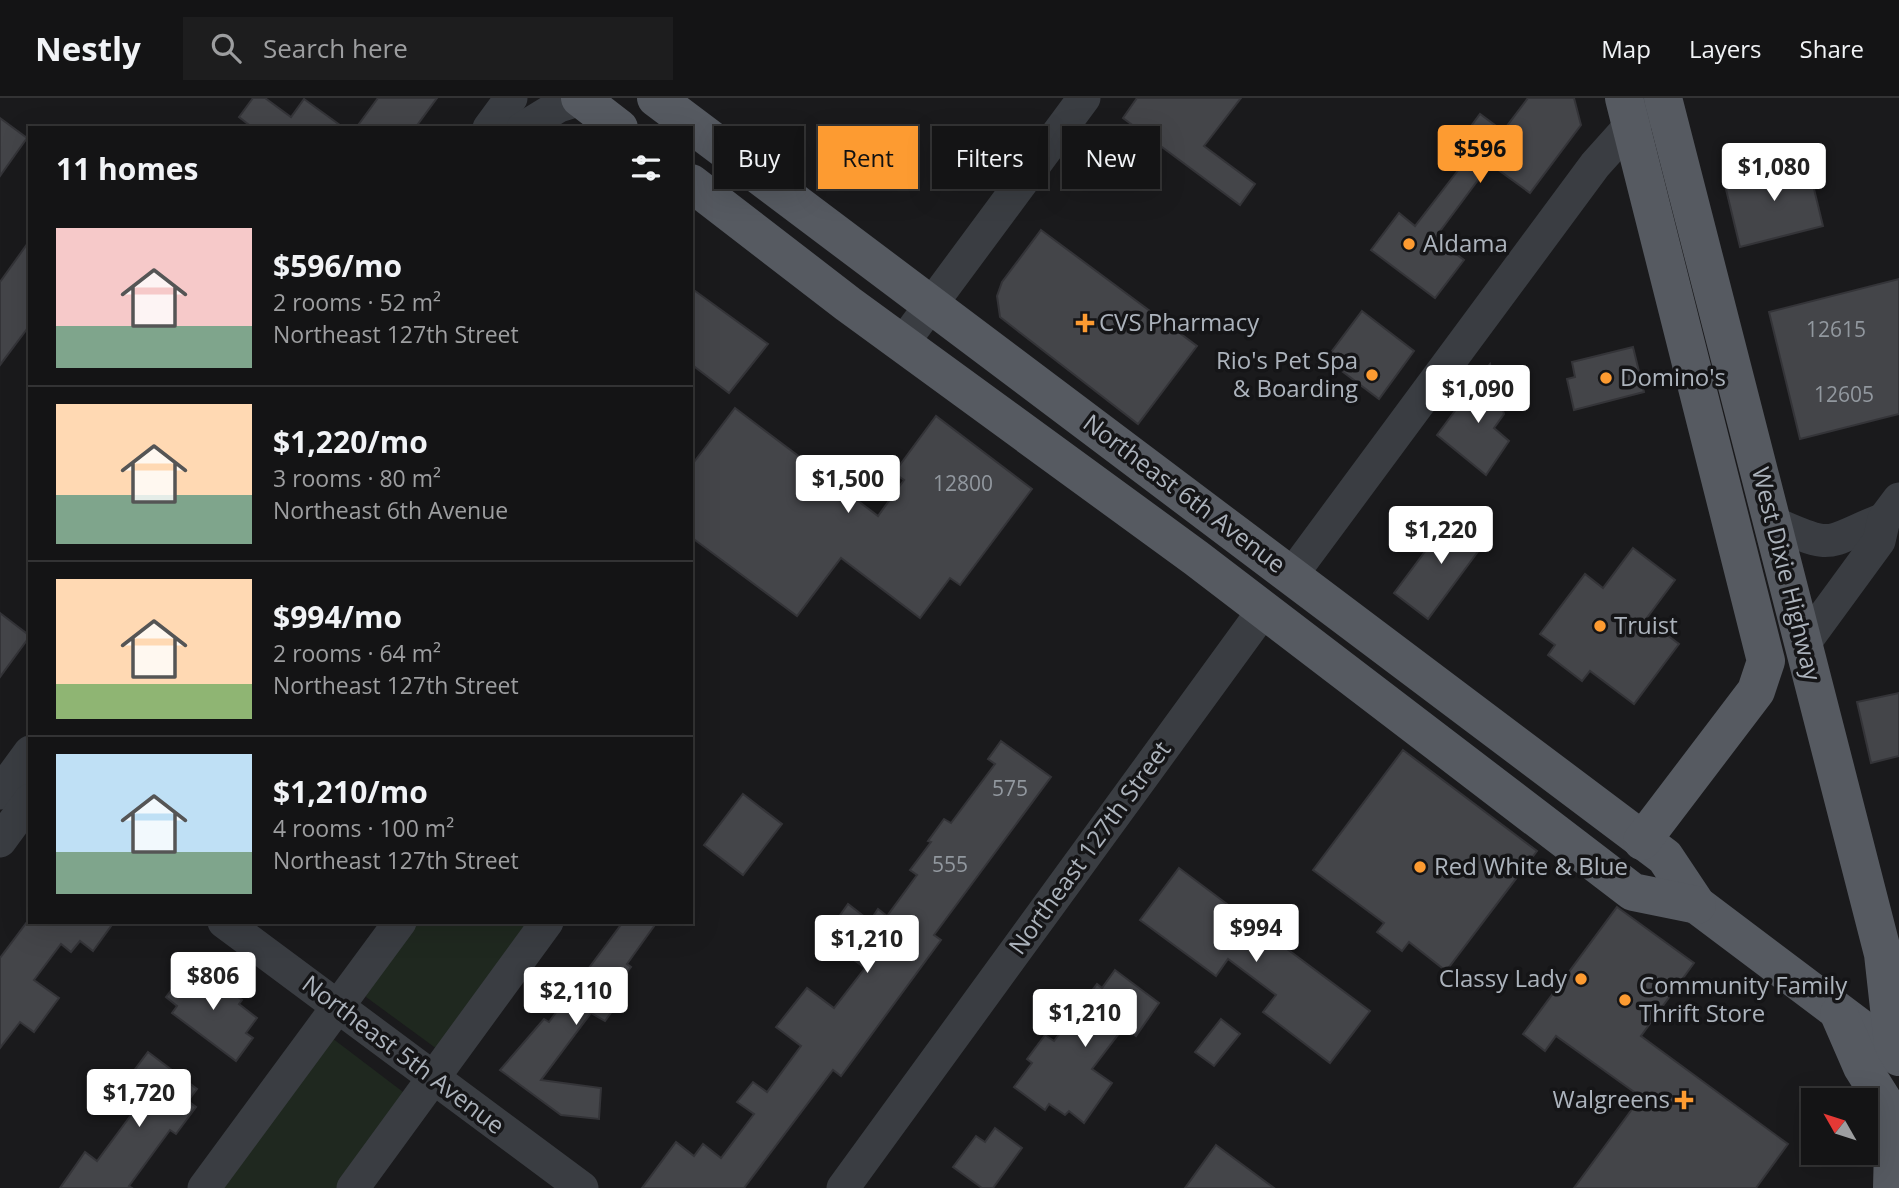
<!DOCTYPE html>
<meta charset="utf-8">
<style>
:root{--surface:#141415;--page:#1d1d1e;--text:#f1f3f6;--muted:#9d9ea0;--line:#333334;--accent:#fd9b31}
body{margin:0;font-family:"Open Sans",sans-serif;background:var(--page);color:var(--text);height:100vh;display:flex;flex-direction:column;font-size:26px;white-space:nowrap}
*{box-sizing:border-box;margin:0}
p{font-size:23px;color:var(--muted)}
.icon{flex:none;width:38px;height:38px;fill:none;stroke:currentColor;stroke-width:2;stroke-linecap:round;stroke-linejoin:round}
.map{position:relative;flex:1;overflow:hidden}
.drawer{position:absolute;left:28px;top:28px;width:665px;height:798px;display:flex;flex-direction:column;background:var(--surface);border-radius:0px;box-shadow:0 7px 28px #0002,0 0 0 2px var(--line)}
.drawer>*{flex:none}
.guide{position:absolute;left:714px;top:28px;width:665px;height:63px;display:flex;gap:14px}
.needle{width:46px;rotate:309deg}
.tools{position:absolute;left:1801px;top:990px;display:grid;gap:14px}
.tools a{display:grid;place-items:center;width:77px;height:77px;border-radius:0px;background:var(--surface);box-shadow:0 7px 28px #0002,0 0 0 2px var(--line);font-size:35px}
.price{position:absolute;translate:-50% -60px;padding:0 16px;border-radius:7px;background:#fff;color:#222;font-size:23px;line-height:46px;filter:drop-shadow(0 2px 4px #0008)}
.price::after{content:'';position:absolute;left:50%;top:42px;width:21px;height:16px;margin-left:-10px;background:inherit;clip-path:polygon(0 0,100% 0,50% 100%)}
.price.active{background:var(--accent);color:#111}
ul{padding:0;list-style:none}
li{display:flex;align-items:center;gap:21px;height:175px;padding:0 28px}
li+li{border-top:2px solid var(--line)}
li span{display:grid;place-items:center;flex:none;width:196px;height:140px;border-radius:0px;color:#555}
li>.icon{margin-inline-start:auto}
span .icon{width:84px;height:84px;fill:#fffc;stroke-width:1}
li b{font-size:30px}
h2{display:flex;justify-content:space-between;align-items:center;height:84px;padding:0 28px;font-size:30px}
.tag{padding:0 24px;border-radius:0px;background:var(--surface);box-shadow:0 7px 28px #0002,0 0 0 2px var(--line);font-size:24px;line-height:63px}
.tag.active{background:var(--accent);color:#111}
header{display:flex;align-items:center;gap:42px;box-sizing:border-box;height:98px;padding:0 35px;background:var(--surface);border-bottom:2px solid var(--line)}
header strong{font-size:33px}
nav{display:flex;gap:38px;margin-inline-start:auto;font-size:24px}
.search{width:490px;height:63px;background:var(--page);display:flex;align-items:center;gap:18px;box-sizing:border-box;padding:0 24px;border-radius:0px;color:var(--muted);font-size:26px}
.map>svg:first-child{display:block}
</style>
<header>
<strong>Nestly</strong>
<div class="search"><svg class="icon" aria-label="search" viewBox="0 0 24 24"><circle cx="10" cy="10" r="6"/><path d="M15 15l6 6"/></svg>Search here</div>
<nav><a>Map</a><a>Layers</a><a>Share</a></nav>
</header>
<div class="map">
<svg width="1899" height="1090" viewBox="0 0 1899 1090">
<rect width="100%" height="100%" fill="#1a1a1c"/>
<g fill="#1f281f">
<path d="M 410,824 L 536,824 L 437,951 L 366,899 L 367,888 Z"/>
<path d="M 332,940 L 407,997 L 343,1090 L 215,1090 Z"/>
</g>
<g fill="#444549" stroke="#343438" stroke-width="2">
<path d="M 253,0 L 265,0 L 291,19 L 304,1 L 344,30 L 253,30 L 239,19 Z"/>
<path d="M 378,0 L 437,0 L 415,30 L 356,30 Z"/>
<path d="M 1137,0 L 1241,0 L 1204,48 L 1255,86 L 1240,107 L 1123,20 Z"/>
<path d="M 1528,0 L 1574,0 L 1581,27 L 1530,95 L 1490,66 L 1435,140 L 1464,162 L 1435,200 L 1371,152 L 1399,115 L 1415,128 L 1473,53 L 1460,43 L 1480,16 L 1503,33 Z"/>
<path d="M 0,20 L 27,40 L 0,78 Z"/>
<path d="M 1807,62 L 1823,128 L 1740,149 L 1724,83 Z"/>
<path d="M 1041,132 L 1197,248 L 1138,326 L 1000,219 L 997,198 L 1002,184 Z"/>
<path d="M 30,142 L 30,227 L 0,267 L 0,184 Z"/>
<path d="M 1899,181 L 1899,316 L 1800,341 L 1769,214 Z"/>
<path d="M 691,190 L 768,246 L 729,295 L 691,266 Z"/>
<path d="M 1362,213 L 1414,253 L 1379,301 L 1326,261 Z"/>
<path d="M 1633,249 L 1644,294 L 1574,312 L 1567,281 L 1575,279 L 1572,264 Z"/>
<path d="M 1490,266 L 1504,316 L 1494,330 L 1509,343 L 1486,377 L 1437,337 Z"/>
<path d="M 735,310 L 878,418 L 904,382 L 894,375 L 936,318 L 1032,391 L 960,487 L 950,480 L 920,520 L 841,460 L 797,518 L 691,439 L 691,368 Z"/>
<path d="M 1454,415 L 1488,440 L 1428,521 L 1394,495 Z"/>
<path d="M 1633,450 L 1675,482 L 1646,521 L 1679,546 L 1634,606 L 1590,573 L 1582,583 L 1548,557 L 1555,547 L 1540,536 L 1585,476 L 1603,490 Z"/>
<path d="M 0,515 L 30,538 L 0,579 Z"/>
<path d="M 1899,595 L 1899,658 L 1871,665 L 1857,604 Z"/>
<path d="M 1001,643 L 1051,679 L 934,837 L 941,842 L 841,978 L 833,972 L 744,1090 L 642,1090 L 676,1044 L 694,1058 L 703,1046 L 721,1060 L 754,1016 L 737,1004 L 753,984 L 767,994 L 801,948 L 776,929 L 807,890 L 834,910 L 865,870 L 824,840 L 848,806 L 870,823 L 878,811 L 887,818 L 917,777 L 910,772 L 931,744 L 928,743 L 944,721 L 951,725 L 995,666 L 988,661 Z"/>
<path d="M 1403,652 L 1537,753 L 1446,873 L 1409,844 L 1402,853 L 1377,834 L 1384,825 L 1313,772 Z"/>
<path d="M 743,696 L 782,726 L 743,777 L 704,747 Z"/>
<path d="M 1179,770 L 1370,913 L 1330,965 L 1263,914 L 1276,897 L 1228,861 L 1216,878 L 1140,822 Z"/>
<path d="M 1617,809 L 1694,865 L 1641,938 L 1788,1046 L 1756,1090 L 1574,1090 L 1641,999 L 1556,938 L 1545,953 L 1523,936 Z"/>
<path d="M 27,824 L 114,824 L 93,853 L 80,843 L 71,854 L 61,846 L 34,882 L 59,900 L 34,934 L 20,924 L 0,950 L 0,860 Z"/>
<path d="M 623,824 L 657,824 L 627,866 L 631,869 L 609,898 L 618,905 L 605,923 L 591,915 L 541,982 L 601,990 L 599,1021 L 561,1017 L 500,972 L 544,921 L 549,924 Z"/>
<path d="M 196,868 L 242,902 L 239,906 L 257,920 L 246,935 L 253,940 L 236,963 L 172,915 L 177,908 L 166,899 L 182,878 L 186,881 Z"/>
<path d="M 1115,872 L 1159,905 L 1136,938 L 1124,929 L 1092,971 L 1112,985 L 1084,1025 L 1069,1013 L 1065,1017 L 1049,1006 L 1045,1012 L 1014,989 L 1032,965 L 1027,961 L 1045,937 L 1054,943 L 1097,886 L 1102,890 Z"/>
<path d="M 1221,921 L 1240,936 L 1214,968 L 1195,954 Z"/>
<path d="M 148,954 L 197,991 L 188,1003 L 196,1009 L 176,1036 L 170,1032 L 129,1088 L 132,1090 L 60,1090 L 85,1054 L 97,1063 L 137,1009 L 131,1004 L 144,988 L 130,978 Z"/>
<path d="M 995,1030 L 1022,1050 L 993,1090 L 982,1090 L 953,1069 L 976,1038 L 985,1044 Z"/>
<path d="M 1216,1047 L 1274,1090 L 1185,1090 Z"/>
</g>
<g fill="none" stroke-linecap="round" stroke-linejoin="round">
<g stroke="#3a3d42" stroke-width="33">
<path d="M 489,30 L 511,0"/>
<path d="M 523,30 L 559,8 L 581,1"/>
<path d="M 902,246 L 1084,0"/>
<path d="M 1772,424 C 1836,453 1823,445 1884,421"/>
<path d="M 1291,478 L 1595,67 L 1647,9"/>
<path d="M 1803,547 L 1879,443 L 1884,421 L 1899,401"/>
<path d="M 0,695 L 30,654"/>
<path d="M 0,743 L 30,702"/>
<path d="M 224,824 L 582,1090"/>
<path d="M 204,1090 L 400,824"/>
<path d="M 353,1090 L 547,824"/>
<path d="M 843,1090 L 1263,513"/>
</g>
<g stroke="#565a61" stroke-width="38">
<path d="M 580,0 L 619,30"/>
<path d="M 656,0 L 1665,759 L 1697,807 L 1899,959"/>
<path d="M 1624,0 L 1766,563 L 1756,593 L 1642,743"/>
<path d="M 1663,0 L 1883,856 L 1894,955"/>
<path d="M 691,85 L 848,206 L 1196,460 L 1633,794 L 1697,807"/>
<path d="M 1839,916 L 1862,969 L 1884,1004 L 1889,1020 L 1893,1050 L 1892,1090"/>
</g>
</g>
<g fill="#fd9b31" stroke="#151517" stroke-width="2.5">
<circle cx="1409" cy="146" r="7"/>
<path d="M1081.5 214.5h7v7h7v7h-7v7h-7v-7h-7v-7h7z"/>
<circle cx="1372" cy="277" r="7"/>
<circle cx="1606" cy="280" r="7"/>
<circle cx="1600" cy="528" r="7"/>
<circle cx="1420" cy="769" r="7"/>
<circle cx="1581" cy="881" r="7"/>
<circle cx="1625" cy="902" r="7"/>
<path d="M1680.5 991.5h7v7h7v7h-7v7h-7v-7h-7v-7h7z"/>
</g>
<g text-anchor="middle" stroke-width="7" stroke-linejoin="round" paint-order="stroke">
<g font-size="21" fill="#92989f">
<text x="1836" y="239">12615</text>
<text x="1844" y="304">12605</text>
<text x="963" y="393">12800</text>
<text x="1010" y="698">575</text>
<text x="950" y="774">555</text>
</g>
<g font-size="24" fill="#acb3bc" stroke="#151517" text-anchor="start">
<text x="1423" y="154">Aldama</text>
<text x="1099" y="233">CVS Pharmacy</text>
<text x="1358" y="271" text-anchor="end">Rio's Pet Spa<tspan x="1358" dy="28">&amp; Boarding</tspan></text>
<text x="1620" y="288">Domino's</text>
<text x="1614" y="536">Truist</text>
<text x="1434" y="777">Red White &amp; Blue</text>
<text x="1567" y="889" text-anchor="end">Classy Lady</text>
<text x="1639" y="896">Community Family<tspan x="1639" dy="28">Thrift Store</tspan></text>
<text x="1670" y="1010" text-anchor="end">Walgreens</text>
</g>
<g font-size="24" fill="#acb3bc" stroke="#151517">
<text transform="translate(1184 396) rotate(37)" y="8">Northeast 6th Avenue</text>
<text transform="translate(1786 476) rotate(76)" y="8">West Dixie Highway</text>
<text transform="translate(1090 750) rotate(-54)" y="8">Northeast 127th Street</text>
<text transform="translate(403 957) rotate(37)" y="8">Northeast 5th Avenue</text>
</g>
</g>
</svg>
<div class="tools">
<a><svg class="needle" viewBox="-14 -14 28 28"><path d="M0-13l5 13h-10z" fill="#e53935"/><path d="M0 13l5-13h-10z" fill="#9d9ea0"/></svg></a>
</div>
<b class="price active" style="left:1480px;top:87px">$596</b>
<b class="price" style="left:1774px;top:105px">$1,080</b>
<b class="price" style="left:1478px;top:327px">$1,090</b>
<b class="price" style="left:848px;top:417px">$1,500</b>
<b class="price" style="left:1441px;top:468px">$1,220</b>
<b class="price" style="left:1256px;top:866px">$994</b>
<b class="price" style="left:867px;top:877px">$1,210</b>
<b class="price" style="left:213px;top:914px">$806</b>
<b class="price" style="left:576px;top:929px">$2,110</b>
<b class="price" style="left:1085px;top:951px">$1,210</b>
<b class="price" style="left:139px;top:1031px">$1,720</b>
<div class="guide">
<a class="tag">Buy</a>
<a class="tag active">Rent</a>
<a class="tag">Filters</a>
<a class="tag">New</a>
</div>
<section class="drawer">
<h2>11 homes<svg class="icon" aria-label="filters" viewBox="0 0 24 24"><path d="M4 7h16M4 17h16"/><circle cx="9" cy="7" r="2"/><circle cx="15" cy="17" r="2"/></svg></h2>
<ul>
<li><span style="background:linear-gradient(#f6c9c9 70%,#7fa58c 0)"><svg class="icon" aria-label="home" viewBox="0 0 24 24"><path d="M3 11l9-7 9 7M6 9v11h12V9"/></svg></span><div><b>$596/mo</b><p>2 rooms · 52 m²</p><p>Northeast 127th Street</p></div></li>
<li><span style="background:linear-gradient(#ffd9b3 65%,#7fa58c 0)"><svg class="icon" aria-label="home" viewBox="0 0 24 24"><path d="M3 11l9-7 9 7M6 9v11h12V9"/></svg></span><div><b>$1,220/mo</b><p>3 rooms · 80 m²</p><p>Northeast 6th Avenue</p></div></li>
<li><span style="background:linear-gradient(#ffd9b3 75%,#8fb573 0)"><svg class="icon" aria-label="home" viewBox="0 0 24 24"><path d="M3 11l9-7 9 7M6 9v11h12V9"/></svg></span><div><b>$994/mo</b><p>2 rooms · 64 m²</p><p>Northeast 127th Street</p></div></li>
<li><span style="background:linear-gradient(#bfe0f5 70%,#7fa58c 0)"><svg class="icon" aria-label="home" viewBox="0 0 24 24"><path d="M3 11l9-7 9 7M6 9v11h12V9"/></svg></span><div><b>$1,210/mo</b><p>4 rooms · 100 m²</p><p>Northeast 127th Street</p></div></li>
</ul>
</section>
</div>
